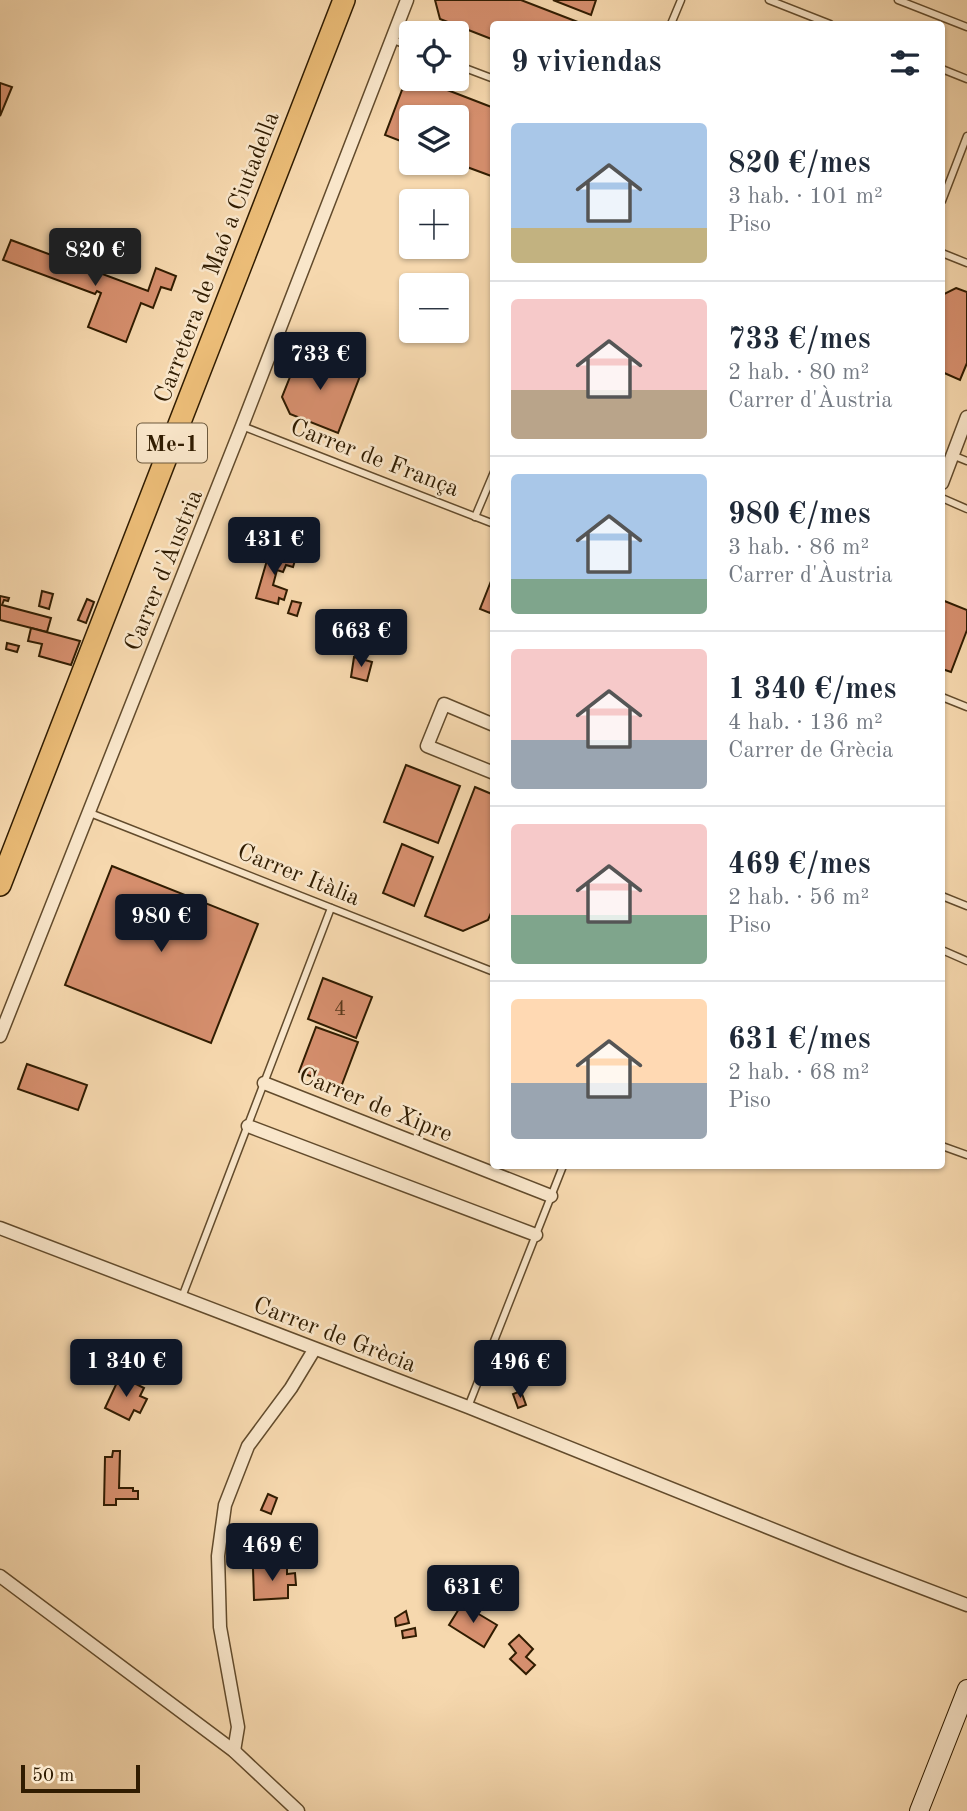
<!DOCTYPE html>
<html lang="es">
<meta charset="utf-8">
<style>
:root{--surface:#fff;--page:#f2f2f3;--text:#1f2937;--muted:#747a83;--line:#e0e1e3;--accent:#111827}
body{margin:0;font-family:"Old Standard TT",serif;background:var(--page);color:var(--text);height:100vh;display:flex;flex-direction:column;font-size:26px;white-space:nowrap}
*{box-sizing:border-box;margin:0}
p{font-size:23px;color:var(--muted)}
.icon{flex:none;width:38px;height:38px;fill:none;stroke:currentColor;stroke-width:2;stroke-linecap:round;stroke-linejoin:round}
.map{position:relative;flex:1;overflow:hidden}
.details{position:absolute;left:490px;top:21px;width:455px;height:1148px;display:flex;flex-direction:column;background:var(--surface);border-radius:7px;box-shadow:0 2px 5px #0004}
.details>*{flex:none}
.tools{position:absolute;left:399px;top:21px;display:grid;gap:14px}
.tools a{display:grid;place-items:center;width:70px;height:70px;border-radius:7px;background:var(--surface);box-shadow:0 2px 5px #0004;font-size:35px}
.scale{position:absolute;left:21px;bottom:18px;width:119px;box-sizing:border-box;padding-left:7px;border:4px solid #301c01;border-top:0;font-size:19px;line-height:24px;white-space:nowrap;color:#301c01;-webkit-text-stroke:5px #f9e6ca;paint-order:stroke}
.price{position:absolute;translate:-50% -60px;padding:0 16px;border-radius:7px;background:var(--accent);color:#fff;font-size:23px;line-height:46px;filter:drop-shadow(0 2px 4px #0008)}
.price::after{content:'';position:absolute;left:50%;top:42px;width:21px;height:16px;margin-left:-10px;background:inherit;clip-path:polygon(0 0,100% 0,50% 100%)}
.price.on{background:#222;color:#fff}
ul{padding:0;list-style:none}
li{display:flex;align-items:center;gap:21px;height:175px;padding:0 21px}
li+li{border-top:2px solid var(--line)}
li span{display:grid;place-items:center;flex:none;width:196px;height:140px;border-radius:7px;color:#555}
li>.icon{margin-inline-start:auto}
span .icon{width:84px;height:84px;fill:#fffc;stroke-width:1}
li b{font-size:30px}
h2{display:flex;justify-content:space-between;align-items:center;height:84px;padding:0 21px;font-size:30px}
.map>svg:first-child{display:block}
</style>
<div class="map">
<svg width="967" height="1811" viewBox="0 0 967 1811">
<rect width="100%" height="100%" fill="#f6d8ae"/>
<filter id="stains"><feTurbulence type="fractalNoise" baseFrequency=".00286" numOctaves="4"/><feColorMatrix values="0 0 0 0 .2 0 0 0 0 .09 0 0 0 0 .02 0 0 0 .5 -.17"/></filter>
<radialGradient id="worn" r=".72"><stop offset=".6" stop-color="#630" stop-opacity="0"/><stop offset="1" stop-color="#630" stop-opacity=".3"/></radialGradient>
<g fill="#d68f6e" stroke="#301c01" stroke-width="2">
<path d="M 435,0 L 521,0 L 583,24 L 494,24 L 494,40 L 440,19 Z"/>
<path d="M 553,0 L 596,0 L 591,15 Z"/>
<path d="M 424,81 L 494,108 L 494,177 L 456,163 L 457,117 L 411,117 L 411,145 L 385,135 L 402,90 Z"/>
<path d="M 0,83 L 12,87 L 0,116 Z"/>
<path d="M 11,240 L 148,291 L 156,268 L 176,276 L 171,290 L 161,287 L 153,308 L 141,303 L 126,342 L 88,327 L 101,293 L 97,291 L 95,294 L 3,260 Z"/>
<path d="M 956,288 L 967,292 L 967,363 L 960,380 L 942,372 L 942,295 Z"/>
<path d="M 300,352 L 360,376 L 338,433 L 290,414 L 282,397 Z"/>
<path d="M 270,550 L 296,557 L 293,567 L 286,565 L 283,572 L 277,570 L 273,585 L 287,590 L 284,600 L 279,598 L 278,604 L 256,598 Z"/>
<path d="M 493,576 L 494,605 L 490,613 L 480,609 Z"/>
<path d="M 42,591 L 53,594 L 49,609 L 39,606 Z"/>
<path d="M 0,596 L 9,598 L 8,601 L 4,600 L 2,605 L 51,618 L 47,632 L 0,620 Z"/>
<path d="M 87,599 L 94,602 L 86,623 L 78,620 Z"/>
<path d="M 942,600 L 967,610 L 967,630 L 951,672 L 942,669 Z"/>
<path d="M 292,601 L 301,603 L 297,616 L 288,613 Z"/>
<path d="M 31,628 L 80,641 L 71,665 L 39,656 L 42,644 L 28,641 Z"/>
<path d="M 7,643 L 19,646 L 17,652 L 6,649 Z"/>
<path d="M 354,657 L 372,662 L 367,681 L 351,677 Z"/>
<path d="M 406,765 L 460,786 L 438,843 L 384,822 Z"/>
<path d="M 475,787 L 494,795 L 494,906 L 488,920 L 463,931 L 425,916 Z"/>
<path d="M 402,844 L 433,857 L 414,906 L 383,893 Z"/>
<path d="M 112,866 L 258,924 L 211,1043 L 65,985 Z"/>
<path d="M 323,978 L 372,997 L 356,1038 L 308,1019 Z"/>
<path d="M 316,1027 L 358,1042 L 341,1087 L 299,1072 Z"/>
<path d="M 27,1064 L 87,1085 L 78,1110 L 18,1089 Z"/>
<path d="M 120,1376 L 144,1388 L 140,1396 L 147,1399 L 140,1413 L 134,1410 L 129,1420 L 105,1408 Z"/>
<path d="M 521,1391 L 526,1405 L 518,1408 L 513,1394 Z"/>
<path d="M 113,1451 L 120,1451 L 119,1488 L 133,1488 L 133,1491 L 138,1491 L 138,1499 L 116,1499 L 116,1505 L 104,1505 L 105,1457 L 112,1457 Z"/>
<path d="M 268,1494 L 277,1498 L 271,1514 L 261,1510 Z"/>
<path d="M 287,1566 L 287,1574 L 295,1573 L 296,1585 L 288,1585 L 288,1598 L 254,1600 L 253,1568 Z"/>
<path d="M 441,1578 L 447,1599 L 437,1601 L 431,1581 Z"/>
<path d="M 462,1604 L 497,1625 L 484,1647 L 449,1625 Z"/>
<path d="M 406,1611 L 409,1623 L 396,1626 L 395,1618 Z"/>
<path d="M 415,1628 L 416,1636 L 403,1638 L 402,1631 Z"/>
<path d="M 519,1635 L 533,1649 L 526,1657 L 535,1665 L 526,1674 L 510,1659 L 516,1653 L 509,1644 Z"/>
</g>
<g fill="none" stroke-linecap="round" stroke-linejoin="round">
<g stroke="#624b2c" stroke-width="9">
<g id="lane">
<path d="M 769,0 L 830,24"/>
<path d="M 898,0 L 967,27"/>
<path d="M 671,24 L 681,0"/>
<path d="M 391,39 L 411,47"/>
<path d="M 457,65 L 494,79"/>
<path d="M 942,69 L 967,79"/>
<path d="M 942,201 L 967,136"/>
<path d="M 942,253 L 967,263"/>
<path d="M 242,426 L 494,524"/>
<path d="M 952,455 L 967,461"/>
<path d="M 942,498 L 967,509"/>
<path d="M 475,517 L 494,472"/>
<path d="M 942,697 L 967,707"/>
<path d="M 90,813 L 494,972"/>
<path d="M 942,896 L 967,906"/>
<path d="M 942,950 L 967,961"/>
<path d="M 942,1146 L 967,1155"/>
<path d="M 182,1297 L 331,908"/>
<path d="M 468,1407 L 563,1166"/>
</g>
</g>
<g stroke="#624b2c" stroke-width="15">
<g id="street">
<path d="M 942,483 L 967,417"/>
<path d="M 494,725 L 444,704 L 427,746 L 494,773"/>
<path d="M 0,1036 L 242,426 L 407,0"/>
<path d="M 264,1083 L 551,1196"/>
<path d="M 248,1126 L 536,1235"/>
<path d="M 0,1228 L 468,1407 L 849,1560 L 967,1605"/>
<path d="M 0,1576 L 234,1751 L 298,1811"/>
<path d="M 234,1751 L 238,1727 L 220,1627 L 218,1556 L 225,1505 L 248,1446 L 291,1388 L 314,1350"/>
</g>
</g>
<g stroke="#301c01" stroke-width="20">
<path id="secondary" d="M 919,1811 L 967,1689"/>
</g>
<g stroke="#301c01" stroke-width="24">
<path id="primary" d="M 0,885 L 344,0"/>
</g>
<use href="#lane" stroke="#f9e6ca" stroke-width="6"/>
<use href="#street" stroke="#f9e6ca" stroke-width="12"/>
<use href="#secondary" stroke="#f9e6ca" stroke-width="18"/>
<use href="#primary" stroke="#ebbc77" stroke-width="21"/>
</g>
<g text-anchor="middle" stroke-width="5" stroke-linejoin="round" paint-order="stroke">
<g font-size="21" fill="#5a391c">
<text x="340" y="1015">4</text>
</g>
<rect fill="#f9e6ca" stroke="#6c593d" stroke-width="2" x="137" y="423.5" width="70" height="39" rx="5"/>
<g font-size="23" font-weight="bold" fill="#301c01">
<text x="172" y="451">Me-1</text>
</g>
<g font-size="24" fill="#301c01" stroke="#f9e6ca">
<text transform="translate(216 257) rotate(-69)" y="8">Carretera de Maó a Ciutadella</text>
<text transform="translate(375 457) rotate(21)" y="8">Carrer de França</text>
<text transform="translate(163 570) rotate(-68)" y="8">Carrer d'Àustria</text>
<text transform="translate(299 874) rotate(22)" y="8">Carrer Itàlia</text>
<text transform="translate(376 1104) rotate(22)" y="8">Carrer de Xipre</text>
<text transform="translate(335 1334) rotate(21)" y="8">Carrer de Grècia</text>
</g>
</g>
<rect width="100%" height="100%" filter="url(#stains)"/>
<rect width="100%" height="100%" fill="url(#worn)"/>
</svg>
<div class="tools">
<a><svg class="icon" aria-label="locate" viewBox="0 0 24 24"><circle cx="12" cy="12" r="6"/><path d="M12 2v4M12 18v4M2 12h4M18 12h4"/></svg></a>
<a><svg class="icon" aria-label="layers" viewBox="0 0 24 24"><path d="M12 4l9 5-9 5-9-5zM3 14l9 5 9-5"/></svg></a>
<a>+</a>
<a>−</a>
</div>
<div class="scale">50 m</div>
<b class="price on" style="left:95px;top:288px">820 €</b>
<b class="price" style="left:320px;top:392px">733 €</b>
<b class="price" style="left:274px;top:577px">431 €</b>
<b class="price" style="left:361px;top:669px">663 €</b>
<b class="price" style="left:161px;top:954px">980 €</b>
<b class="price" style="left:126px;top:1399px">1 340 €</b>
<b class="price" style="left:520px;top:1400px">496 €</b>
<b class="price" style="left:272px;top:1583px">469 €</b>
<b class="price" style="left:473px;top:1625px">631 €</b>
<section class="details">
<h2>9 viviendas<svg class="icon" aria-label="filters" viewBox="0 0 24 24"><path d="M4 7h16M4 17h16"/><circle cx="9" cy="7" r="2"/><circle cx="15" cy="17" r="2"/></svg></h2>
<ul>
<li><span style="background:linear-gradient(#a9c7e8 75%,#c2b280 0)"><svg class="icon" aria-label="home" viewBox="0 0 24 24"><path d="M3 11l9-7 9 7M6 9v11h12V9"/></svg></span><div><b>820 €/mes</b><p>3 hab. · 101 m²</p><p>Piso</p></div></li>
<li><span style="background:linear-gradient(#f6c9c9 65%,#b9a48a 0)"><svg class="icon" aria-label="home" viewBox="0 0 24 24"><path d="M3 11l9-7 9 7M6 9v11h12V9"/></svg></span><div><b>733 €/mes</b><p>2 hab. · 80 m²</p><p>Carrer d'Àustria</p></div></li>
<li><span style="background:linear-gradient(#a9c7e8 75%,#7fa58c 0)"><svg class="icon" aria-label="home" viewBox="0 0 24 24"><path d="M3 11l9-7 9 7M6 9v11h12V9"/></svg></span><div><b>980 €/mes</b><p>3 hab. · 86 m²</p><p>Carrer d'Àustria</p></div></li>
<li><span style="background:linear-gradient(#f6c9c9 65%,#9aa5b1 0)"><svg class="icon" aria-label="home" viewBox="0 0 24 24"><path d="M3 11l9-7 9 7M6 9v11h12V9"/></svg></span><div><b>1 340 €/mes</b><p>4 hab. · 136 m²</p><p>Carrer de Grècia</p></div></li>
<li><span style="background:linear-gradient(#f6c9c9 65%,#7fa58c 0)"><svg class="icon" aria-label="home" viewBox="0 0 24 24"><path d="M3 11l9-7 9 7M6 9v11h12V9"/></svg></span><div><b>469 €/mes</b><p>2 hab. · 56 m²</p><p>Piso</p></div></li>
<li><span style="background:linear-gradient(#ffd9b3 60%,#9aa5b1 0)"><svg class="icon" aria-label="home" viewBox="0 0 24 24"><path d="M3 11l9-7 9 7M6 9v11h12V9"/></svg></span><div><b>631 €/mes</b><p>2 hab. · 68 m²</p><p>Piso</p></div></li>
</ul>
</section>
</div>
